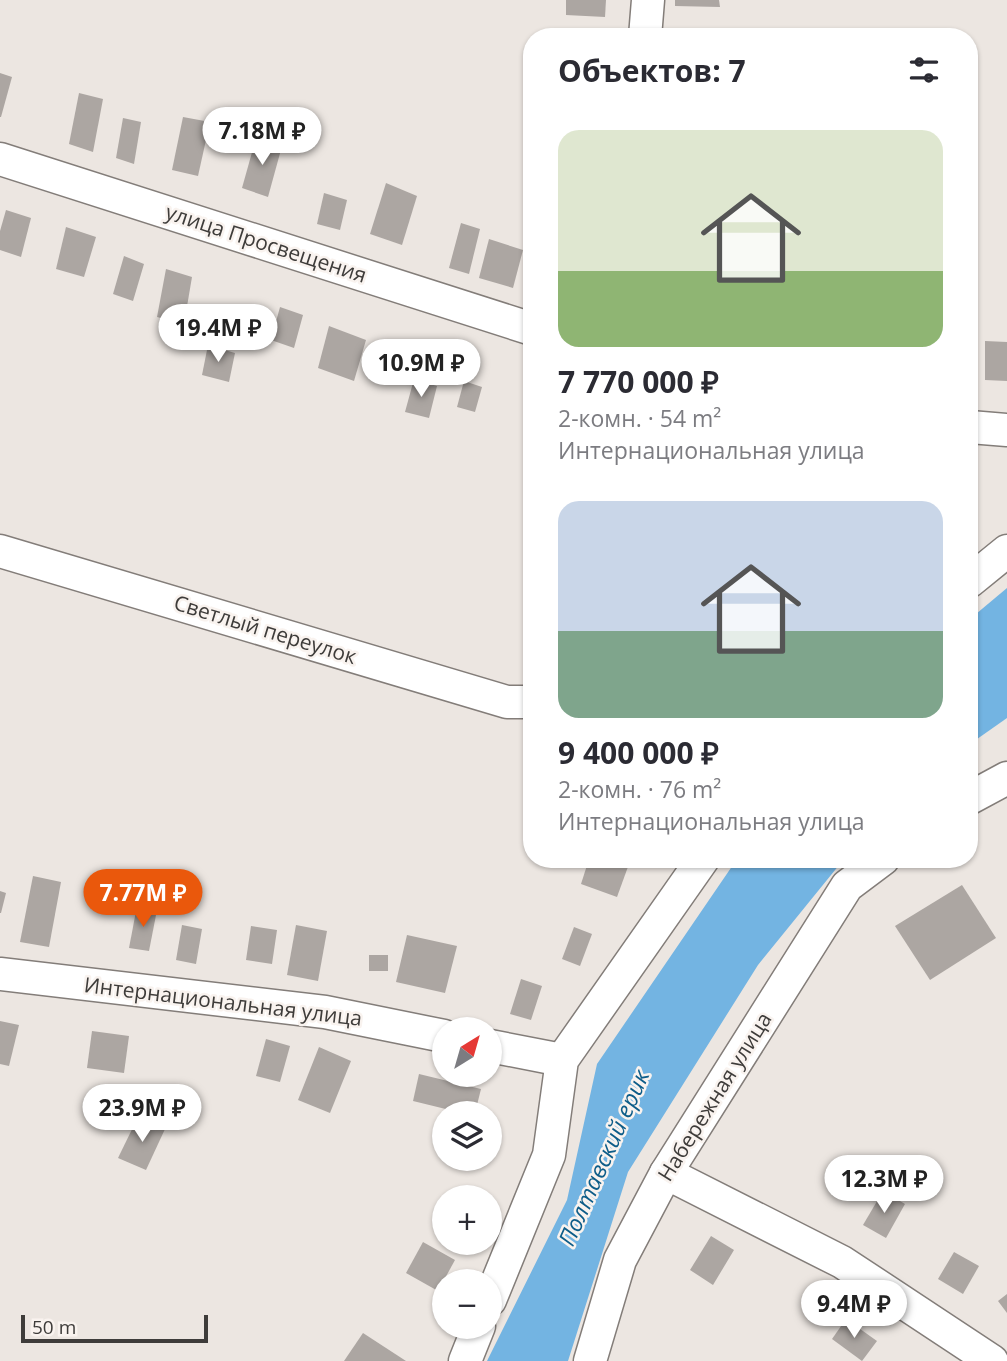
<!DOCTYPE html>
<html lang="ru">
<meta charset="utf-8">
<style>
:root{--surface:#fff;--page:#f7f7f7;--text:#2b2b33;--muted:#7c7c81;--accent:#ea580c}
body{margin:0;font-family:"Open Sans",sans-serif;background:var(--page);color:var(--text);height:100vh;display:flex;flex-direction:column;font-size:26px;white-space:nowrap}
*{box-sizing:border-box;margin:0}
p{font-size:23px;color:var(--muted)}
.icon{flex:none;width:38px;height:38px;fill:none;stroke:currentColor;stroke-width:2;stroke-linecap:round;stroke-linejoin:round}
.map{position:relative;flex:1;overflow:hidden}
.details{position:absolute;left:523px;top:28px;width:455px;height:840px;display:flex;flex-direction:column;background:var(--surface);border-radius:28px;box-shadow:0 2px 5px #0004}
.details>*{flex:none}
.needle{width:46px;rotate:37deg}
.controls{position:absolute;left:432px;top:1017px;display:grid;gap:14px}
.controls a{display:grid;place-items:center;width:70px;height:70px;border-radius:50%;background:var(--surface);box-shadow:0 2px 5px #0004;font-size:35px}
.scale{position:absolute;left:21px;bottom:18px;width:187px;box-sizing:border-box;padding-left:7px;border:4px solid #3e3c3a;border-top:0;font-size:19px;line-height:24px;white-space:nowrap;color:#3e3c3a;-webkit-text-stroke:5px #f9f3ef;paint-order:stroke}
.price{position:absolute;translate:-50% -60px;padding:0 16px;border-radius:24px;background:#fff;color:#222;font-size:23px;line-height:46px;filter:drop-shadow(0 2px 4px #0008)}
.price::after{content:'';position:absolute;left:50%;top:42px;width:21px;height:16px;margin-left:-10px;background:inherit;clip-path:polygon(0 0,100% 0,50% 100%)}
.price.current{background:var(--accent);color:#fff}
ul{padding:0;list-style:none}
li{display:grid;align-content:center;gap:14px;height:371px;padding:0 35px}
li span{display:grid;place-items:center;height:217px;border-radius:21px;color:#555}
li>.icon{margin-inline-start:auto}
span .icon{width:126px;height:126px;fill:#fffc;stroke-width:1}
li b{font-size:30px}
h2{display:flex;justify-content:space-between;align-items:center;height:84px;padding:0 35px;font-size:30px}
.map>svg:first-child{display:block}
</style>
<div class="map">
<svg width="1007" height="1361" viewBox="0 0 1007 1361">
<rect width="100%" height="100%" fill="#ece6e1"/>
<g fill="#73b4e2">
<path d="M 1007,588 L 1007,718 L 970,744 L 970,619 Z"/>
<path d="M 737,859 L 844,859 L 758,965 L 628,1172 L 568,1361 L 487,1361 L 567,1200 L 597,1064 Z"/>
</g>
<g fill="#aca6a2">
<path d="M 566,0 L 606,0 L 605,17 L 566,15 Z"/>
<path d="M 675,0 L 719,0 L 720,7 L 675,6 Z"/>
<path d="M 0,73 L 12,77 L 1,117 L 0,117 Z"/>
<path d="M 79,93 L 103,99 L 93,152 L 69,144 Z"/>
<path d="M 183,117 L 210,122 L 198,176 L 172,170 Z"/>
<path d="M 123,118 L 141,122 L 134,164 L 116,158 Z"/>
<path d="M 256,138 L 282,146 L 268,197 L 242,188 Z"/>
<path d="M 386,183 L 417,196 L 402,245 L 370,234 Z"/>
<path d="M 324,193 L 347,200 L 340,230 L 317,224 Z"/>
<path d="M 6,210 L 31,218 L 21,257 L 0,250 L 0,231 Z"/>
<path d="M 461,223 L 480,229 L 469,274 L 449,268 Z"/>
<path d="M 66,227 L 96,237 L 84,277 L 56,269 Z"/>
<path d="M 489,239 L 523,250 L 513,288 L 479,278 Z"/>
<path d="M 124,256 L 144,264 L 133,301 L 113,294 Z"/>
<path d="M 166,269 L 192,277 L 184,324 L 157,317 Z"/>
<path d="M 280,307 L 303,315 L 294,348 L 271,340 Z"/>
<path d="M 329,326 L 366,340 L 354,381 L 318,368 Z"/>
<path d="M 985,341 L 1007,342 L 1007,381 L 985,380 Z"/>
<path d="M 208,345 L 235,353 L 229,382 L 202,375 Z"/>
<path d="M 414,379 L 437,386 L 429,418 L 405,412 Z"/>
<path d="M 464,381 L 482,387 L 475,412 L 457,407 Z"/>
<path d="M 589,859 L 616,859 L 629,864 L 617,897 L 581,884 Z"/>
<path d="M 33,876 L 61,882 L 49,947 L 20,942 Z"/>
<path d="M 962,885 L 996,938 L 930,980 L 895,926 Z"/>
<path d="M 0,891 L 6,893 L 1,913 L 0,913 Z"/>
<path d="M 137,906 L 157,910 L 149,951 L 129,948 Z"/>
<path d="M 182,925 L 202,929 L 196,964 L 176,960 Z"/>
<path d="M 296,925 L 327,931 L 318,981 L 287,975 Z"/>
<path d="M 251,926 L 277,930 L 272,964 L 246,960 Z"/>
<path d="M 574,927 L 592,934 L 580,966 L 562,959 Z"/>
<path d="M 407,935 L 457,946 L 445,993 L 396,982 Z"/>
<rect x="369" y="955" width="19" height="16"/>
<path d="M 521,979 L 542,986 L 531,1020 L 510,1014 Z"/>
<path d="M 0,1021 L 19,1025 L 9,1066 L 0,1064 Z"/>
<path d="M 92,1031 L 129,1036 L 124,1073 L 87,1068 Z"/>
<path d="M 266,1039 L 290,1046 L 280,1082 L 256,1076 Z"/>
<path d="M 319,1047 L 351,1061 L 330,1113 L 298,1100 Z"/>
<path d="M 419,1074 L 481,1089 L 475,1113 L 462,1113 L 413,1101 Z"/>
<path d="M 138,1117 L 165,1129 L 146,1170 L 118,1158 Z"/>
<path d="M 448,1191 L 458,1197 L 444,1197 L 444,1219 L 434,1213 Z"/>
<path d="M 883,1191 L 905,1204 L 886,1238 L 863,1225 Z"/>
<path d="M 711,1236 L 734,1250 L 713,1285 L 690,1270 Z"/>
<path d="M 423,1242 L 455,1260 L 438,1291 L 406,1273 Z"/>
<path d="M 954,1252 L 979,1266 L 963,1294 L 938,1279 Z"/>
<path d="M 1007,1294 L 1007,1313 L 998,1301 Z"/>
<path d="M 846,1319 L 877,1341 L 862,1361 L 832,1339 Z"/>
<path d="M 363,1333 L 406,1361 L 344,1361 Z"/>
</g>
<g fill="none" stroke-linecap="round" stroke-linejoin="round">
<g stroke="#837d79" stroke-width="35">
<g id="minor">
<path d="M 645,37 L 648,0"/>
<path d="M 0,159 L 532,329"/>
<path d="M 970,427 L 1007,430"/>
<path d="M 0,551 L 507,702 L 532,702"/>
<path d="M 970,581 L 1007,551"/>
<path d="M 970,798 L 1007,778"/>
<path d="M 0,974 L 325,1012 L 444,1036"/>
<path d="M 490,1046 L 562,1060"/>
<path d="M 666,1173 L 842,1262 L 992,1361"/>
<path d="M 490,1300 L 549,1155 L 562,1060 L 703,859"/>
<path d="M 465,1361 L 479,1326"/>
<path d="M 590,1361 L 620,1260 L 666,1173 L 847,886 L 883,859"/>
</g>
</g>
<use href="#minor" stroke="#fff" stroke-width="32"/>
</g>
<g text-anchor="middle" stroke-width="5" stroke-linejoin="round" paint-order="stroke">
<g font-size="21" fill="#3e3c3a" stroke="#f9f3ef">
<text transform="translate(266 244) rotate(18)" y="7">улица Просвещения</text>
<text transform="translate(265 630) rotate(17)" y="7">Светлый переулок</text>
<text transform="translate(223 1002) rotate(7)" y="7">Интернациональная улица</text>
<text transform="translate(715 1097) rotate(-58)" y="7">Набережная улица</text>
</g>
<g font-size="23" font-style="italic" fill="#0e5d89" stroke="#f9f3ef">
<text transform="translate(604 1158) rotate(-66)" y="8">Полтавский ерик</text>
</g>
</g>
</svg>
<div class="controls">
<a><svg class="needle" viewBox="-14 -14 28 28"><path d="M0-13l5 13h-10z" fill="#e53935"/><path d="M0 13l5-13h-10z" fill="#7c7c81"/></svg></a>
<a><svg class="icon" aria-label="layers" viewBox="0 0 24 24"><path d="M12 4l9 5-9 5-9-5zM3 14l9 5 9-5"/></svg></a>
<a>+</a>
<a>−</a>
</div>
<div class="scale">50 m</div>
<b class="price" style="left:262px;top:167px">7.18M ₽</b>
<b class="price" style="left:218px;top:364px">19.4M ₽</b>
<b class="price" style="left:421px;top:399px">10.9M ₽</b>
<b class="price current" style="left:143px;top:929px">7.77M ₽</b>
<b class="price" style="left:142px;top:1144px">23.9M ₽</b>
<b class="price" style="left:884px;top:1215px">12.3M ₽</b>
<b class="price" style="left:854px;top:1340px">9.4M ₽</b>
<section class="details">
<h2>Объектов: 7<svg class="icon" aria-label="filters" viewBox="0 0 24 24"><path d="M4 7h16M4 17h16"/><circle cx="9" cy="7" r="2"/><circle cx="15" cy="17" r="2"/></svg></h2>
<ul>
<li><span style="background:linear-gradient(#dfe7d0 65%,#8fb573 0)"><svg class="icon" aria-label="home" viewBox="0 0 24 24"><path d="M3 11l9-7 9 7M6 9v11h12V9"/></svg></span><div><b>7 770 000 ₽</b><p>2-комн. · 54 m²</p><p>Интернациональная улица</p></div></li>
<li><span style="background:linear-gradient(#c9d6e8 60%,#7fa58c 0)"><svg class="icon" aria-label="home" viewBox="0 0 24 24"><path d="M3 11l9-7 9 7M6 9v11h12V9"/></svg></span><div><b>9 400 000 ₽</b><p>2-комн. · 76 m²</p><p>Интернациональная улица</p></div></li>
</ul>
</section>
</div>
